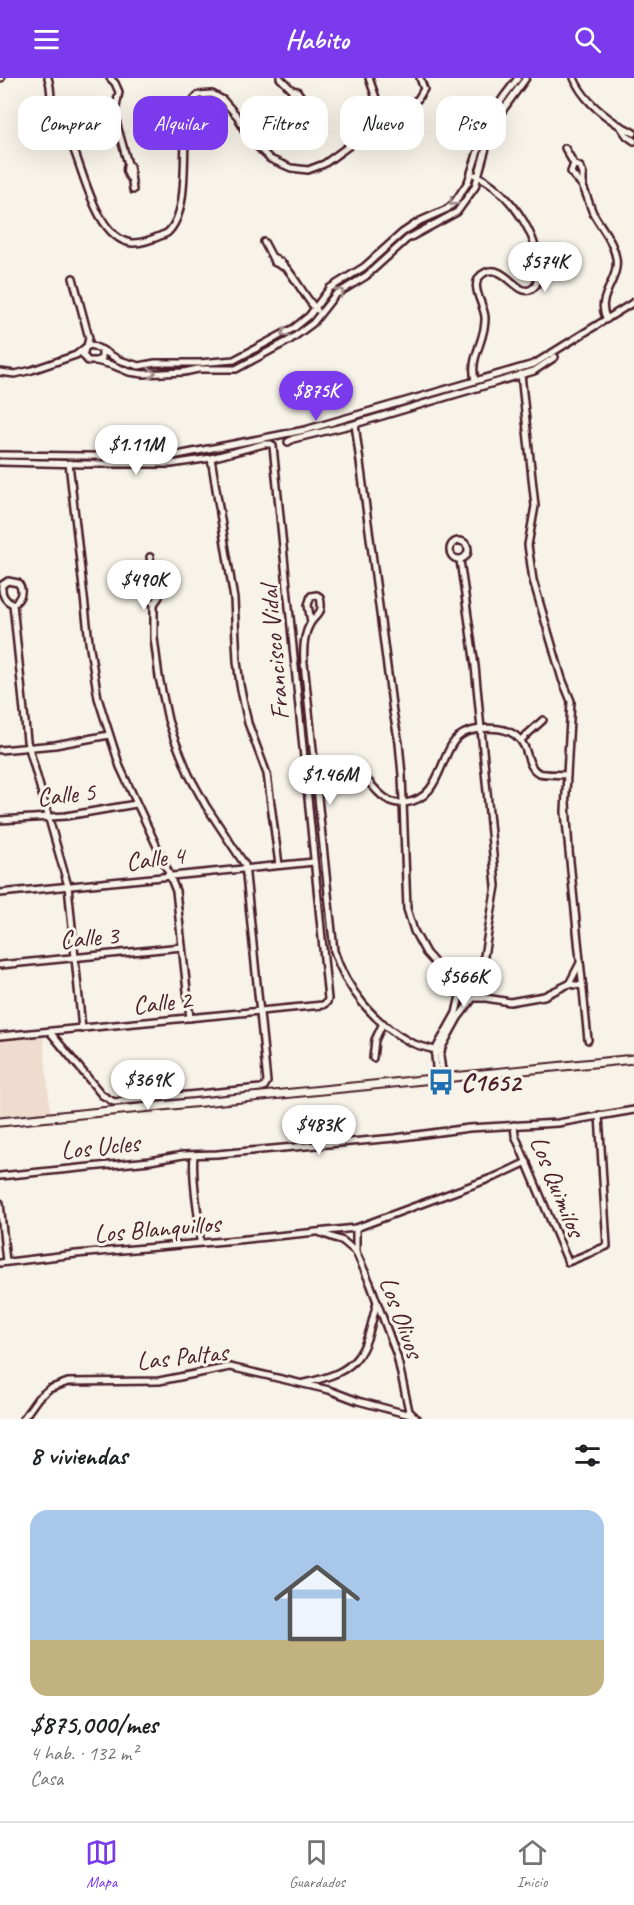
<!DOCTYPE html>
<html lang="es">
<meta charset="utf-8">
<style>
:root{--surface:#fff;--page:#f6f6f6;--text:#202124;--muted:#757577;--line:#e0e0e0;--accent:#7c3aed}
body{margin:0;font-family:Caveat,sans-serif;background:var(--page);color:var(--text);height:100vh;display:flex;flex-direction:column;font-size:22px;white-space:nowrap}
*{box-sizing:border-box;margin:0}
p{font-size:20px;color:var(--muted)}
.icon{flex:none;width:33px;height:33px;fill:none;stroke:currentColor;stroke-width:2;stroke-linecap:round;stroke-linejoin:round}
.map{position:relative;height:1341px;overflow:hidden}
.sheet{display:flex;flex-direction:column;background:var(--surface);flex:1}
.sheet>*{flex:none}
.hud{position:absolute;left:18px;top:18px;width:598px;height:54px;display:flex;gap:12px}
.price{position:absolute;translate:-50% -51px;padding:0 14px;border-radius:21px;background:#fff;color:#222;font-size:20px;line-height:39px;filter:drop-shadow(0 2px 3px #0008)}
.price::after{content:'';position:absolute;left:50%;top:36px;width:18px;height:14px;margin-left:-9px;background:inherit;clip-path:polygon(0 0,100% 0,50% 100%)}
.price.active{background:var(--accent);color:#fff}
ul{padding:0;list-style:none}
li{display:grid;align-content:center;gap:12px;height:318px;padding:0 30px}
li span{display:grid;place-items:center;height:186px;border-radius:18px;color:#555}
li>.icon{margin-inline-start:auto}
span .icon{width:108px;height:108px;fill:#fffc;stroke-width:1}
li b{font-size:26px}
h2{display:flex;justify-content:space-between;align-items:center;height:72px;padding:0 30px;font-size:26px}
.pill{padding:0 21px;border-radius:18px;background:var(--surface);box-shadow:0 6px 24px #0002;font-size:21px;line-height:54px}
.pill.active{background:var(--accent);color:#fff}
header{display:flex;justify-content:space-between;align-items:center;height:78px;padding:0 30px;background:var(--accent);color:#fff;font-size:27px;font-weight:800}
.dock{display:flex;justify-content:space-around;align-items:center;height:84px;border-top:2px solid var(--line);background:var(--surface);font-size:16px;color:var(--muted)}
.dock a{display:grid;justify-items:center;gap:3px}
.dock .active{color:var(--accent)}
.map>svg:first-child{display:block}
</style>
<header><svg class="icon" aria-label="menu" viewBox="0 0 24 24"><path d="M4 6h16M4 12h16M4 18h16"/></svg>Habito<svg class="icon" aria-label="search" viewBox="0 0 24 24"><circle cx="10" cy="10" r="6"/><path d="M15 15l6 6"/></svg></header>
<div class="map">
<svg width="634" height="1341" viewBox="0 0 634 1341">
<rect width="100%" height="100%" fill="#f7f3e8"/>
<filter id="ink" filterUnits="userSpaceOnUse"><feTurbulence type="fractalNoise" baseFrequency=".0167" numOctaves="2"/><feDisplacementMap in="SourceGraphic" scale="12" xChannelSelector="R" yChannelSelector="G"/><feConvolveMatrix kernelMatrix="1 2 1 2 8 2 1 2 1" color-interpolation-filters="sRGB"/></filter>
<g filter="url(#ink)">
<path fill="#f0dccf" d="M 43,955 L 51,1039 L 0,1043 L 0,960 Z"/>
<g fill="none" stroke-linecap="round" stroke-linejoin="round">
<g stroke="#4a1f2b" stroke-width="10">
<g id="minor">
<path d="M 0,0 L 1,0"/>
<path d="M 48,0 C 53,13 49,30 54,41 C 58,50 68,57 72,67 C 84,95 97,161 132,165 C 143,166 158,159 167,155 C 191,134 181,73 187,42 C 189,32 190,24 198,17 L 212,16 L 223,22 L 238,39 L 247,58 L 270,81 L 291,90 L 308,92 L 324,86 L 386,41 L 418,21 L 424,11 L 420,0"/>
<path d="M 110,0 L 115,5 L 119,14 L 115,34 L 117,47 L 128,86 L 130,88 L 133,112"/>
<path d="M 280,0 L 292,12 L 297,13 L 302,20 L 303,27"/>
<path d="M 369,0 L 377,23 L 386,41"/>
<path d="M 574,0 C 582,20 599,34 617,46 C 623,49 628,51 634,55"/>
<path d="M 292,12 L 292,17 L 308,34"/>
<path d="M 620,48 L 627,58 L 634,63"/>
<path d="M 565,70 L 574,86"/>
<path d="M 128,86 C 125,91 127,97 131,101"/>
<path d="M 583,110 L 583,96 L 580,89 L 574,86 L 571,94 C 574,100 580,103 583,109 C 587,117 589,126 593,135 C 601,149 613,163 616,180 C 620,203 594,220 607,241"/>
<path d="M 264,164 L 272,179"/>
<path d="M 284,189 L 274,184 L 272,179 C 289,184 303,219 317,232"/>
<path d="M 73,200 L 89,260 L 87,268"/>
<path d="M 102,272 L 119,282 L 139,288 L 155,285 L 199,285 L 234,282 L 294,250 L 309,238 L 330,210 L 364,189 L 402,155 L 420,143 L 447,131 L 454,125 L 468,104 L 488,42 L 505,17 L 518,0"/>
<path d="M 96,283 L 112,287 L 129,294 L 143,296 L 184,294 L 198,291 L 236,291 L 290,262 L 313,245 L 335,217 L 366,198 L 407,161 L 457,134 L 475,109 L 490,56 L 497,40 L 526,0"/>
<path d="M 0,294 L 15,296 L 32,292 L 76,277 L 86,269 L 91,267 L 102,272 L 102,280 L 97,283 L 88,283 L 83,277 L 85,271"/>
<path d="M 521,296 L 535,428 L 528,467 L 533,502 L 562,601 L 571,623 L 565,734 L 569,773 L 566,724"/>
<path d="M 475,302 C 469,279 486,262 485,240 C 485,226 465,204 486,194 C 507,185 520,227 536,207 C 550,170 509,110 475,97"/>
<path d="M 288,364 L 293,361 L 355,346"/>
<path d="M 0,377 L 167,379 L 305,352 L 534,286 L 634,224"/>
<path d="M 211,380 L 234,521 L 237,583 L 240,607 L 248,645 L 267,696 L 279,787"/>
<path d="M 0,384 L 84,386 L 171,386 L 211,380 L 264,366 L 271,366 L 273,368 L 328,921 L 327,924 L 323,927 L 0,958"/>
<path d="M 69,385 L 89,564 L 98,620 L 120,689 L 165,786 L 176,813 L 190,940"/>
<circle cx="459" cy="472" r="9"/>
<path d="M 150,479 L 154,512"/>
<path d="M 154,512 L 159,519 L 154,526 L 150,522 L 149,518 Z"/>
<path d="M 13,526 C 5,523 1,516 2,507 L 8,503 L 18,505 C 24,512 21,521 13,526 L 27,663 L 68,808 L 82,951"/>
<path d="M 311,544 L 308,527 L 311,518 L 317,517 L 320,519 C 324,537 317,534 310,546 C 303,558 303,572 304,585 L 334,873 C 346,911 375,946 410,964 C 419,969 431,970 441,974"/>
<path d="M 521,662 L 543,642"/>
<path d="M 0,672 L 55,667 L 109,657"/>
<path d="M 314,688 C 324,687 336,683 346,686 C 368,692 377,728 404,725 C 447,721 437,664 467,654 C 486,648 514,647 524,668 C 528,676 529,691 539,695 C 545,697 559,696 567,697"/>
<path d="M 0,742 L 66,738 L 136,726"/>
<path d="M 569,773 L 588,962"/>
<path d="M 0,815 L 314,784"/>
<path d="M 580,885 L 569,906 L 583,908"/>
<path d="M 0,887 L 182,869"/>
<path d="M 452,904 L 426,875 L 414,853 L 407,831 L 402,697 L 399,665 L 393,634 L 355,346 L 534,293 L 555,279"/>
<path d="M 482,920 L 465,909 L 452,904 L 463,916 L 469,920 L 486,920 L 510,924 L 544,918 L 569,906"/>
<path d="M 50,954 L 102,1017 L 114,1024 L 261,1010 L 264,1009 L 267,1004 L 245,787 L 206,728 L 189,697 L 174,660 L 168,642 L 159,599 L 154,560 L 154,526"/>
<path d="M 373,980 L 375,962 L 383,945"/>
<path d="M 443,1000 L 440,978 L 442,969 L 458,940 L 471,923 L 476,900"/>
<path d="M 437,1001 L 435,978 L 437,969 L 456,935 L 461,913 L 473,901 L 484,878 L 496,808 L 475,588 L 460,482"/>
<path d="M 514,1047 L 515,1057 L 568,1184 L 607,1168 L 599,1037"/>
<path d="M 194,1077 C 191,1106 200,1135 200,1164"/>
<path d="M 0,1098 L 150,1083 L 183,1077 L 217,1076 L 395,1060 L 469,1050 L 558,1045 L 634,1032"/>
<path d="M 0,1125 L 6,1184"/>
<path d="M 356,1150 L 356,1174 L 370,1205 L 397,1278 L 409,1333 L 417,1341"/>
<path d="M 321,1155 L 343,1163 L 356,1174"/>
<path d="M 0,1185 L 76,1176 L 237,1162 L 356,1150 L 497,1098 L 527,1084"/>
<path d="M 304,1305 C 361,1293 364,1277 377,1224"/>
<path d="M 23,1341 L 38,1320 L 49,1311 L 68,1304 L 159,1303 L 230,1289 L 329,1312 L 358,1323 L 414,1338"/>
</g>
</g>
<g stroke="#4a1f2b" stroke-width="11">
<path id="major" d="M 0,1044 L 634,981"/>
</g>
<use href="#minor" stroke="#f7f3e8" stroke-width="5"/>
<use href="#major" stroke="#f7f3e8" stroke-width="7"/>
</g>
<defs><path id="oneway-chevron" d="M-2-3.5L2.5 0L-2 3.5" fill="none" stroke-width="1.6" stroke-linecap="round" stroke-linejoin="round" transform="scale(1.5)"/></defs>
<g stroke="#a0898a">
<use href="#oneway-chevron" transform="translate(453 124) rotate(134)"/>
<use href="#oneway-chevron" transform="translate(340 214) rotate(-35)"/>
<use href="#oneway-chevron" transform="translate(285 255) rotate(150)"/>
<use href="#oneway-chevron" transform="translate(152 295) rotate(-4)"/>
</g>
</g>
<defs>
<g id="bus-bare" transform="scale(2.07)"><path d="M-5-6H5V4H4V6H2V4H-2V6H-4V4H-5ZM-3.5-4V0h7V-4ZM-3.5 1.2v1.5H-2V1.2ZM2 1.2v1.5H3.5V1.2Z" fill="#1f6fb2" stroke="#f7f3e8" stroke-width="2.5" paint-order="stroke"/></g>
</defs>
<g fill-rule="evenodd">
<use href="#bus-bare" x="441" y="1004"/>
</g>
<g text-anchor="middle" stroke-width="6" stroke-linejoin="round" paint-order="stroke">
<g font-size="26" fill="#4a1f2b" stroke="#f7f3e8">
<text transform="translate(274 575) rotate(-95)" y="9">Francisco Vidal</text>
<text transform="translate(66 716) rotate(-6)" y="9">Calle 5</text>
<text transform="translate(155 780) rotate(-7)" y="9">Calle 4</text>
<text transform="translate(89 859) rotate(-5)" y="9">Calle 3</text>
<text transform="translate(162 924) rotate(-6)" y="9">Calle 2</text>
<text transform="translate(100 1068) rotate(-6)" y="9">Los Ucles</text>
<text transform="translate(558 1108) rotate(68)" y="9">Los Quimilos</text>
<text transform="translate(157 1150) rotate(-5)" y="9">Los Blanquillos</text>
<text transform="translate(402 1239) rotate(70)" y="9">Los Olivos</text>
<text transform="translate(182 1278) rotate(-6)" y="9">Las Paltas</text>
</g>
<g font-size="26" font-weight="bold" fill="#4a1f2b" stroke="#f7f3e8" text-anchor="start">
<text x="461" y="1013">C1652</text>
</g>
</g>
</svg>
<b class="price" style="left:545px;top:215px">$574K</b>
<b class="price active" style="left:316px;top:344px">$875K</b>
<b class="price" style="left:136px;top:398px">$1.11M</b>
<b class="price" style="left:144px;top:533px">$490K</b>
<b class="price" style="left:330px;top:728px">$1.46M</b>
<b class="price" style="left:464px;top:930px">$566K</b>
<b class="price" style="left:148px;top:1033px">$369K</b>
<b class="price" style="left:319px;top:1078px">$483K</b>
<div class="hud">
<a class="pill">Comprar</a>
<a class="pill active">Alquilar</a>
<a class="pill">Filtros</a>
<a class="pill">Nuevo</a>
<a class="pill">Piso</a>
</div>
</div>
<section class="sheet">
<h2>8 viviendas<svg class="icon" aria-label="filters" viewBox="0 0 24 24"><path d="M4 7h16M4 17h16"/><circle cx="9" cy="7" r="2"/><circle cx="15" cy="17" r="2"/></svg></h2>
<ul>
<li><span style="background:linear-gradient(#a9c7e8 70%,#c2b280 0)"><svg class="icon" aria-label="home" viewBox="0 0 24 24"><path d="M3 11l9-7 9 7M6 9v11h12V9"/></svg></span><div><b>$875,000/mes</b><p>4 hab. · 132 m²</p><p>Casa</p></div></li>
</ul>
</section>
<nav class="dock">
<a class="active"><svg class="icon" aria-label="map" viewBox="0 0 24 24"><path d="M3 6l6-2 6 2 6-2v14l-6 2-6-2-6 2zM9 4v14M15 6v14"/></svg>Mapa</a>
<a><svg class="icon" aria-label="saved" viewBox="0 0 24 24"><path d="M7 4h10v16l-5-4-5 4z"/></svg>Guardados</a>
<a><svg class="icon" aria-label="home" viewBox="0 0 24 24"><path d="M3 11l9-7 9 7M6 9v11h12V9"/></svg>Inicio</a>
</nav>
